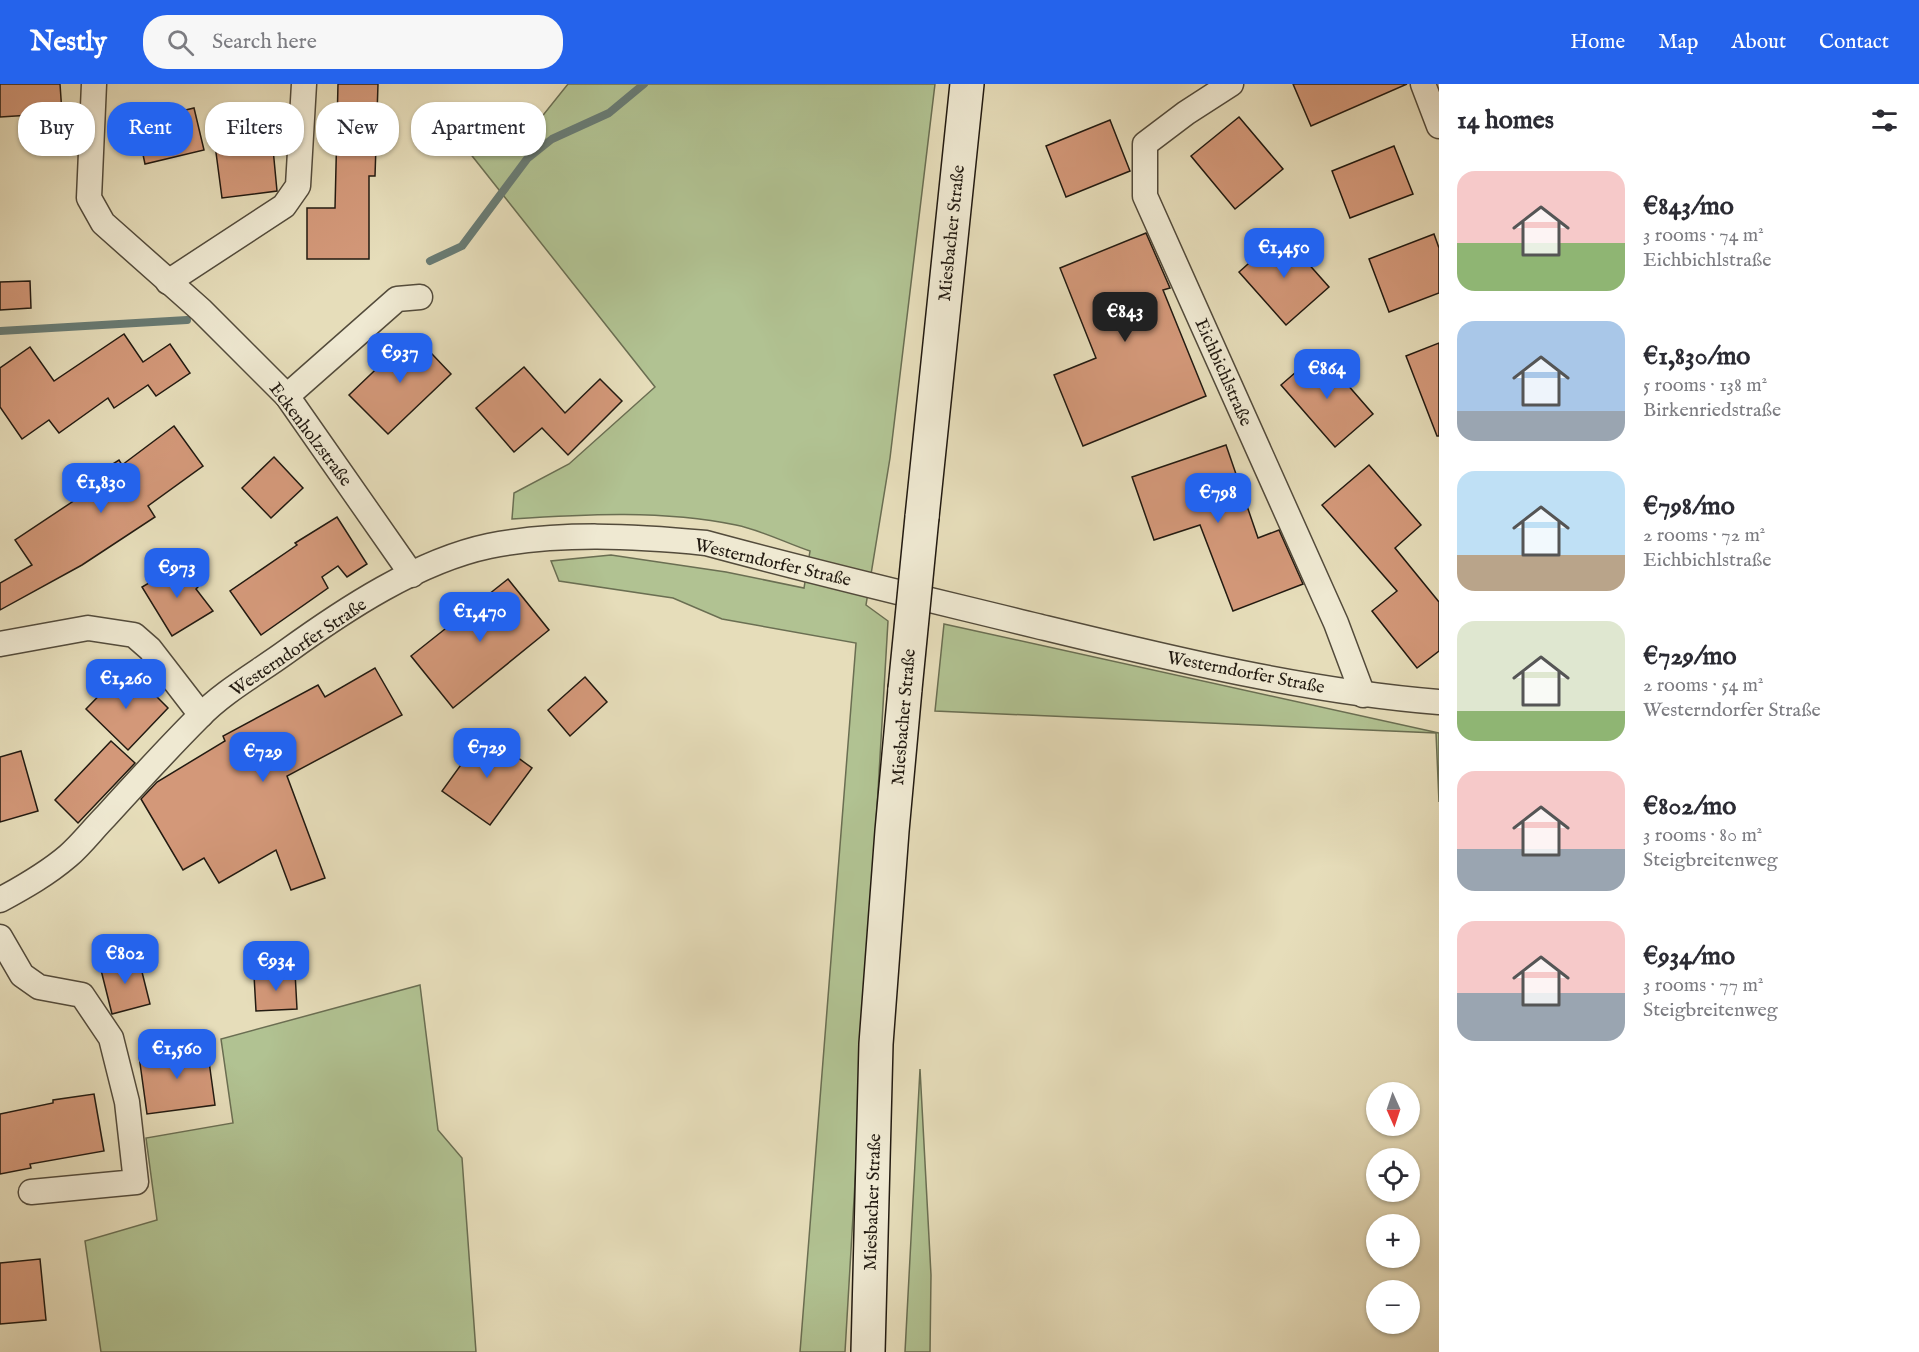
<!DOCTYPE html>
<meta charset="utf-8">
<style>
:root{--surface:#fff;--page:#f7f7f7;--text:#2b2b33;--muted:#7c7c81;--accent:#2563eb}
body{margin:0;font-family:"IM FELL English",serif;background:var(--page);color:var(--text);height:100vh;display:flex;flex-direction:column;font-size:22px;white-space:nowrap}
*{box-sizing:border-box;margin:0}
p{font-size:20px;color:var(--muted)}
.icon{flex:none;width:33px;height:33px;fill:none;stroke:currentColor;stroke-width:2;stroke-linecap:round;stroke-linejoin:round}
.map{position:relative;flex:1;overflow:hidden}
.details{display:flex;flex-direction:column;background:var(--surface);width:480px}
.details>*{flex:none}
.hud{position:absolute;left:18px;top:18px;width:570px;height:54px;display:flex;gap:12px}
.needle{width:39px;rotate:177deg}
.buttons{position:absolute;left:1366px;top:998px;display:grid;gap:12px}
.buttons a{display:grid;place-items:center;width:54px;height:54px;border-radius:50%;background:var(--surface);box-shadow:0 2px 4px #0004;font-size:30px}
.price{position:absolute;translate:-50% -51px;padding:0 14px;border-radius:12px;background:var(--accent);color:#fff;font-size:20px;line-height:39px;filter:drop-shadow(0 2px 3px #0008)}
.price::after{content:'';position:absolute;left:50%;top:36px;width:18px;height:14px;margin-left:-9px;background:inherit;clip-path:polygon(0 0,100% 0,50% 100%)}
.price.selected{background:#222;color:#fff}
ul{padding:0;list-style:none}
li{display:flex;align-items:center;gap:18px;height:150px;padding:0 18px}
li span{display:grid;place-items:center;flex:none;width:168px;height:120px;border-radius:18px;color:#555}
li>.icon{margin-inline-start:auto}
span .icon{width:72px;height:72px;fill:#fffc;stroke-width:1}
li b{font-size:26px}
h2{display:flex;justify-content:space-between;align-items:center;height:72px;padding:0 18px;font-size:26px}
.tag{padding:0 21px;border-radius:24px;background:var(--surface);box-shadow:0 2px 4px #0004;font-size:21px;line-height:54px}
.tag.selected{background:var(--accent);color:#fff}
header{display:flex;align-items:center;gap:36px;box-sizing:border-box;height:84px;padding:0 30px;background:var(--accent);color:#fff}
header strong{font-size:28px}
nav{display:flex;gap:33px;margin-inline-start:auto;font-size:21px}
.search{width:420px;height:54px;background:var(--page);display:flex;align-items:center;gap:15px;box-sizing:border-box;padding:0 21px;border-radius:24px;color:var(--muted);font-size:22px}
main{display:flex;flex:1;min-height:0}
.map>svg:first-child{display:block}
</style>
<header>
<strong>Nestly</strong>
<div class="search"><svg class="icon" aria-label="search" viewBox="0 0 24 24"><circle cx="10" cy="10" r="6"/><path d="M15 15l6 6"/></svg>Search here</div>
<nav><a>Home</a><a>Map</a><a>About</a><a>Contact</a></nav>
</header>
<main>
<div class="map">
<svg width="1439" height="1268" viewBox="0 0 1439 1268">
<rect width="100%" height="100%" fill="#e6ddba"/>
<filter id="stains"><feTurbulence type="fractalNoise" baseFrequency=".00333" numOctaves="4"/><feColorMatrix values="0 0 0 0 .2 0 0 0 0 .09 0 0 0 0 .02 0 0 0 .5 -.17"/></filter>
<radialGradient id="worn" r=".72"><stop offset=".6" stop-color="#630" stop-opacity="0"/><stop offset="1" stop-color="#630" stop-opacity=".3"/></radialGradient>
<g fill="#b1c292" stroke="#6a6e52" stroke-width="1.5">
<path d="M 568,0 L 935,0 L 890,374 L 866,521 L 888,537 L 845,1268 L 800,1268 L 856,559 L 722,535 L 673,514 L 559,497 L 551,477 L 611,471 L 726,488 L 804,504 L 810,467 C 786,459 761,446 736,441 C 663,426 586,430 512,435 L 514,409 L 569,380 L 655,303 L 450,44 L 540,35 Z"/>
<path d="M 944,540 L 1439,649 L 1439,718 L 1436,649 L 935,627 Z"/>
<path d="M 420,901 L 438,1046 L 462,1074 L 476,1268 L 101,1268 L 85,1157 L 157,1136 L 146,1054 L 233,1039 L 221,955 Z"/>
<path d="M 920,985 L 931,1191 L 930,1268 L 905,1268 Z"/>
</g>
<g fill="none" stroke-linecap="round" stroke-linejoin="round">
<g stroke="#687b74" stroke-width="8">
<path d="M 430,177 L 462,162 L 527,75 L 552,55 L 609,29 L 644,0"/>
<path d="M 0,247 L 187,236"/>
</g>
</g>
<g fill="#d39879" stroke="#221a11" stroke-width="1.5">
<path d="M 0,0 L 60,0 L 62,29 L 0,33 Z"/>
<path d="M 338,0 L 378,0 L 375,92 L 369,92 L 369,175 L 307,175 L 307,124 L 335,124 Z"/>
<path d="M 1293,0 L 1407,0 L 1311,42 Z"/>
<path d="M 194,24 L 204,66 L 145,80 L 136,38 Z"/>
<path d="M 1239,33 L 1283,85 L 1235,125 L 1191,72 Z"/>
<path d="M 1110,36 L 1130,87 L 1066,113 L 1046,62 Z"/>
<path d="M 272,54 L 277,107 L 222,114 L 215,61 Z"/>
<path d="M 1394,62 L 1413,110 L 1350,134 L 1332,87 Z"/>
<path d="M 1146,149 L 1170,204 L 1163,206 L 1206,312 L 1083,362 L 1054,291 L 1096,274 L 1060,184 Z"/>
<path d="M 1282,150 L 1329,203 L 1286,241 L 1239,188 Z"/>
<path d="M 1434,150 L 1439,164 L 1439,209 L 1389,228 L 1369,175 Z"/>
<path d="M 30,197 L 31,224 L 0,226 L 0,198 Z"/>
<path d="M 124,250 L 143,278 L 170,260 L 190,289 L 156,312 L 148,301 L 114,324 L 108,314 L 59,349 L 49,336 L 22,355 L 0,323 L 0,284 L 30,263 L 54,297 Z"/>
<path d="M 413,250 L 451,290 L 388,350 L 349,311 Z"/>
<path d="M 1439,259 L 1439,352 L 1437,352 L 1406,272 Z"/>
<path d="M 1319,268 L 1373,330 L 1335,363 L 1281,301 Z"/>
<path d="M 524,283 L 565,329 L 600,295 L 622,317 L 568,371 L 542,344 L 514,368 L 476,324 Z"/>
<path d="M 174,342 L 203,382 L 148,422 L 155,433 L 82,481 L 0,526 L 0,499 L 32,481 L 15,456 L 81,412 L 76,403 L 119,376 L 122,381 Z"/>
<path d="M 1226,361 L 1258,454 L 1279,446 L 1303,500 L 1233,527 L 1200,441 L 1154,456 L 1132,393 Z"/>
<path d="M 274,373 L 303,404 L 271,434 L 242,404 Z"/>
<path d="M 1369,381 L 1421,441 L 1395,464 L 1439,518 L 1439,567 L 1417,584 L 1372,527 L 1397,507 L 1322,421 Z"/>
<path d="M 337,433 L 367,480 L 347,493 L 338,482 L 322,493 L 328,504 L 261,551 L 230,507 L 297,461 L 295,459 Z"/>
<path d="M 183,479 L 198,503 L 196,505 L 213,527 L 172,552 L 142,503 Z"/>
<path d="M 508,495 L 549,546 L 453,624 L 411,572 Z"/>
<path d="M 375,584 L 402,631 L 287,692 L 325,794 L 291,806 L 276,766 L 219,799 L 204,774 L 183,786 L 141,715 L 157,698 L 225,657 L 223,652 L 318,601 L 325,613 Z"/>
<path d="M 122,588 L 148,612 L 152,608 L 168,624 L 128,666 L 86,625 Z"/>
<path d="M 585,593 L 607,618 L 570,652 L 548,626 Z"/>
<path d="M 484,649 L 532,684 L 490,741 L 442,707 Z"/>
<path d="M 111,657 L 135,679 L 78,739 L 55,716 Z"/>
<path d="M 21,667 L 38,727 L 0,738 L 0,673 Z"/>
<path d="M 138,872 L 150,920 L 112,930 L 100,882 Z"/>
<path d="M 295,888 L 297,925 L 256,927 L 254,891 Z"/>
<path d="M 207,963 L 215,1021 L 147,1030 L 139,972 Z"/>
<path d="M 94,1010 L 104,1067 L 30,1080 L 31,1084 L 0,1090 L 0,1030 L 53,1019 L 53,1016 Z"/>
<path d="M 40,1175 L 46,1236 L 0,1240 L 0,1179 Z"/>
</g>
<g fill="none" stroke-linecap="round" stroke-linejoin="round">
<g stroke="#534b3b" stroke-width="27">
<g id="street">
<path d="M 94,0 L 89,114 L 103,139 L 201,226 L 287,312 L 412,491"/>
<path d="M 1231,0 L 1186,29 L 1145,60 L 1145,112 L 1336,539 L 1363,611"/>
<path d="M 1423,0 L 1439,42"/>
<path d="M 168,198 L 284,122 L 298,102 L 304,0"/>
<path d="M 287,312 L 397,215 L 420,213"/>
<path d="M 0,560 L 88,544 L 134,551 L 150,565 L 201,631"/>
<path d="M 0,816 C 24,803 47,790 68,772 C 82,760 93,745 106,732 C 136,699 167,665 199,633 C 223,608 257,589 286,568 C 344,526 418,477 489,462 C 561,448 633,452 706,459 C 816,489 927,515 1037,542 C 1169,574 1303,607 1439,618"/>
<path d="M 0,853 L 22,891 L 39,903 L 82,911 L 111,954 L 127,1018 L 136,1098 L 31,1108"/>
</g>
</g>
<g stroke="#221a11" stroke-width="36">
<g id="secondary">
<path d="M 922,433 L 967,0"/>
<path d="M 868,1268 L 876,960 L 892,747 L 905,605"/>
</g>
</g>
<use href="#street" stroke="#efe9d2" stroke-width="24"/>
<use href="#secondary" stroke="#efe9d2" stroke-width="33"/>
<g stroke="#221a11" stroke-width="36" stroke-linecap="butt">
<path id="secondary-bridge" d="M 905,605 L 922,433"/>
</g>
<use href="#secondary-bridge" stroke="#efe9d2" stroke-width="33"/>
</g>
<g text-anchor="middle" stroke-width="4.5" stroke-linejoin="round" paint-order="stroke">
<g font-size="18" fill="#221a11" stroke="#efe9d2">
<text transform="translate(951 149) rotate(-84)" y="6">Miesbacher Straße</text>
<text transform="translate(1224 288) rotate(66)" y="6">Eichbichlstraße</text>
<text transform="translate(311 350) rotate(53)" y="6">Eckenholzstraße</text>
<text transform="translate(773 478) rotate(13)" y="6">Westerndorfer Straße</text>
<text transform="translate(298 563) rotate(-34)" y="6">Westerndorfer Straße</text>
<text transform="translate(1246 588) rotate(11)" y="6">Westerndorfer Straße</text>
<text transform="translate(903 633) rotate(-85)" y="6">Miesbacher Straße</text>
<text transform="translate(872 1118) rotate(-88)" y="6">Miesbacher Straße</text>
</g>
</g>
<rect width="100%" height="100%" filter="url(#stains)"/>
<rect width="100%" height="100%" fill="url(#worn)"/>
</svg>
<div class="buttons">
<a><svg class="needle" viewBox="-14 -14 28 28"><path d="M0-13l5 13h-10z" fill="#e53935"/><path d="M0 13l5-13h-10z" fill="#7c7c81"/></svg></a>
<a><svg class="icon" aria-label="locate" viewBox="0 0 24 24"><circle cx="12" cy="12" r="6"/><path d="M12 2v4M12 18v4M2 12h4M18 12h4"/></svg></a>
<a>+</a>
<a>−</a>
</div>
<b class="price" style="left:1284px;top:195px">€1,450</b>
<b class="price selected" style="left:1125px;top:259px">€843</b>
<b class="price" style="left:400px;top:300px">€937</b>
<b class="price" style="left:1327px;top:316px">€864</b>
<b class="price" style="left:101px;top:430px">€1,830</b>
<b class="price" style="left:1218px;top:440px">€798</b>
<b class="price" style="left:177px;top:515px">€973</b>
<b class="price" style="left:480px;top:559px">€1,470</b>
<b class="price" style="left:126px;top:626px">€1,260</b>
<b class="price" style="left:487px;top:695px">€729</b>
<b class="price" style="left:263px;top:699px">€729</b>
<b class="price" style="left:125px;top:901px">€802</b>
<b class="price" style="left:276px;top:908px">€934</b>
<b class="price" style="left:177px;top:996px">€1,560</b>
<div class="hud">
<a class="tag">Buy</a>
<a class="tag selected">Rent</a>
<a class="tag">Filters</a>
<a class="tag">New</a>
<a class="tag">Apartment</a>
</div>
</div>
<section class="details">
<h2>14 homes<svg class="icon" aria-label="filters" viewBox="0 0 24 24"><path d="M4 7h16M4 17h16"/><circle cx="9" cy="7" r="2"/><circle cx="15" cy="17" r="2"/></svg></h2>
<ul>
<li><span style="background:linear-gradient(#f6c9c9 60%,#8fb573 0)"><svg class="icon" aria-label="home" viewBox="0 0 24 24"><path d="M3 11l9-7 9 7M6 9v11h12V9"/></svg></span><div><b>€843/mo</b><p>3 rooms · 74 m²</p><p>Eichbichlstraße</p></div></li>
<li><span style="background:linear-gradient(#a9c7e8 75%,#9aa5b1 0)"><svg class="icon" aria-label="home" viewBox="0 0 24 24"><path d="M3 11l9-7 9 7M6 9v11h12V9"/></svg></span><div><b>€1,830/mo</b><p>5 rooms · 138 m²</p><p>Birkenriedstraße</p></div></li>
<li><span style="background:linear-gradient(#bfe0f5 70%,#b9a48a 0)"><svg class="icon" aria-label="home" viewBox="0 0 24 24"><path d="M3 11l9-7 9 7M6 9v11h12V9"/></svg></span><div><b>€798/mo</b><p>2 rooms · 72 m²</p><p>Eichbichlstraße</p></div></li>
<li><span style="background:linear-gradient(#dfe7d0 75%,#8fb573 0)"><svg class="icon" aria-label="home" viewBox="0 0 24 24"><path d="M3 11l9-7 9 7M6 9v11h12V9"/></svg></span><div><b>€729/mo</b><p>2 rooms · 54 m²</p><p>Westerndorfer Straße</p></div></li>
<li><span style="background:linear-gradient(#f6c9c9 65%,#9aa5b1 0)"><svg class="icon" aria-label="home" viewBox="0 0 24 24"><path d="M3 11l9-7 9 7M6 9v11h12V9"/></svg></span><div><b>€802/mo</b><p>3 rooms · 80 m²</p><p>Steigbreitenweg</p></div></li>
<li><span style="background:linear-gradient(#f6c9c9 60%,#9aa5b1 0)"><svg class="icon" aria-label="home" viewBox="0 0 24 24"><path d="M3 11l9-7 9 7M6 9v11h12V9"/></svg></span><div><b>€934/mo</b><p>3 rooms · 77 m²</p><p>Steigbreitenweg</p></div></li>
</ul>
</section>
</main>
